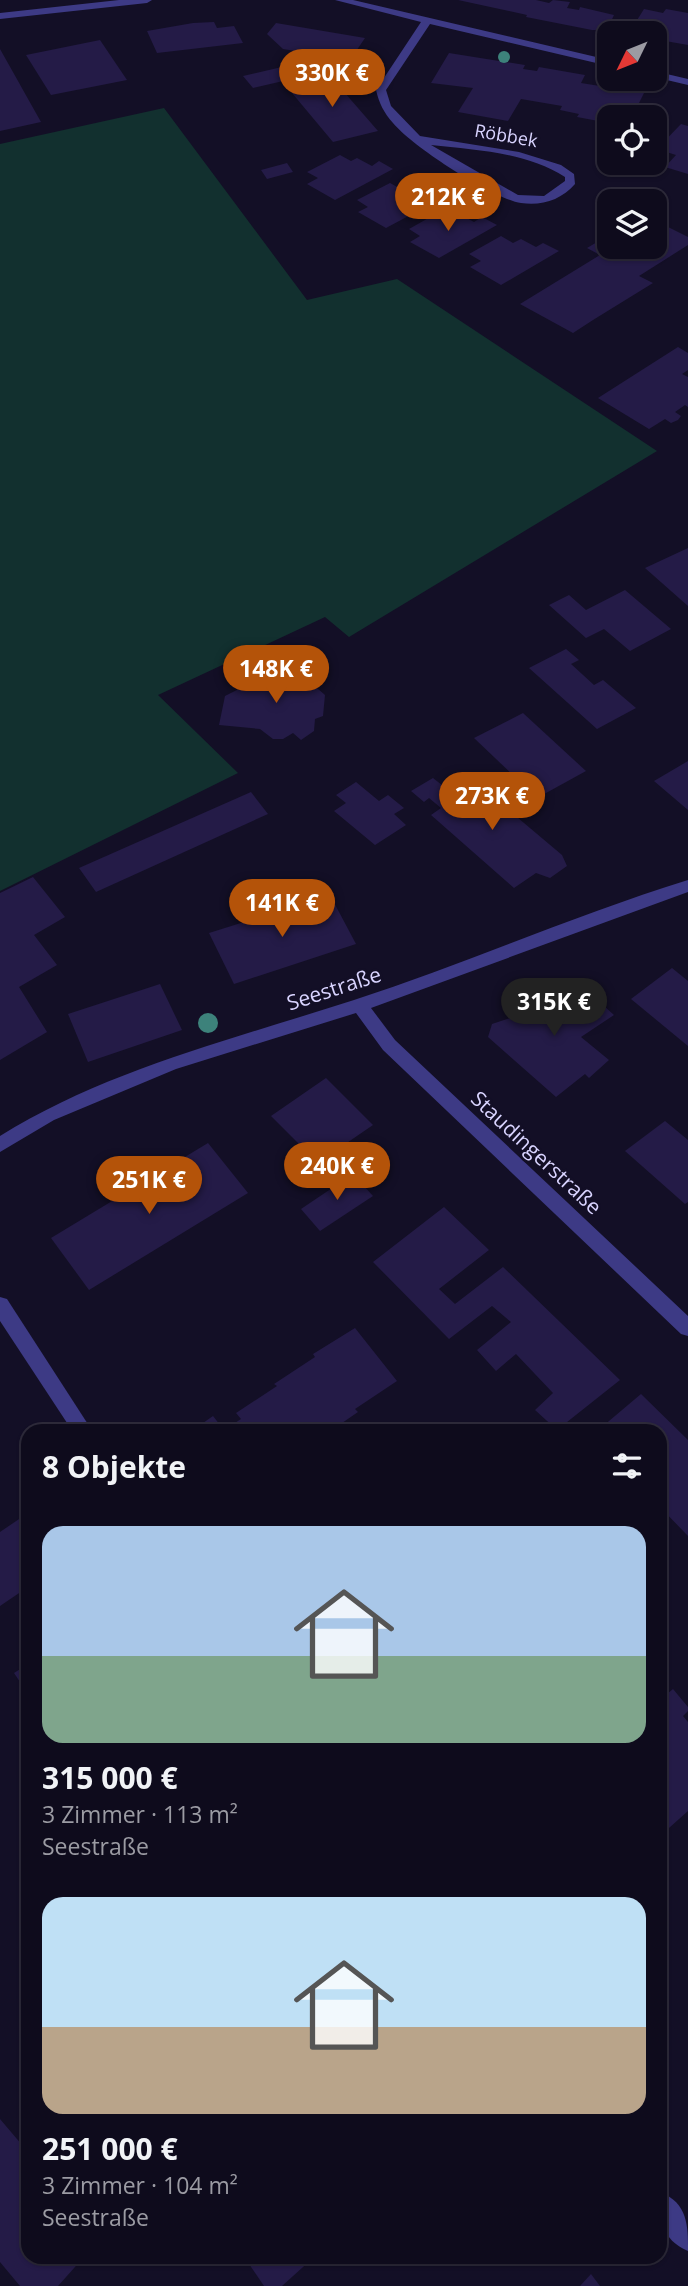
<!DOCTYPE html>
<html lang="de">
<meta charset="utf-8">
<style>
:root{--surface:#0e0b1c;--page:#1c1929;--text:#f1f3f6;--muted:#9b9ba3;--line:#2e2b3b;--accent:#b45309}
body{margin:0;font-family:"Open Sans",sans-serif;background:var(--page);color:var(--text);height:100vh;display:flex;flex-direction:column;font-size:26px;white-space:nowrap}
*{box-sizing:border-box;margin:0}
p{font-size:23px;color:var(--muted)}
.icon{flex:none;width:38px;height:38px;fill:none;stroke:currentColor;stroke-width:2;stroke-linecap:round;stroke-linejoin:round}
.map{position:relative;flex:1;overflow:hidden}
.sheet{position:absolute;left:21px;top:1424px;width:646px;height:840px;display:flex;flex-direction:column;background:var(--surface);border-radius:21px;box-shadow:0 2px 5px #0004,0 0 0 2px var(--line)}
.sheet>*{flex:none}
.needle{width:46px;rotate:227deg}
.fabs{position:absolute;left:597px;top:21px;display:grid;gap:14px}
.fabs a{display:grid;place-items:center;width:70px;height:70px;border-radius:14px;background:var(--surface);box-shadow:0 2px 5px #0004,0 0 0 2px var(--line);font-size:35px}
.price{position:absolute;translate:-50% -60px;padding:0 16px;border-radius:24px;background:var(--accent);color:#fff;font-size:23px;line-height:46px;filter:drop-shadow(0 2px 4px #0008)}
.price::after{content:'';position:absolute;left:50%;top:42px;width:21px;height:16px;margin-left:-10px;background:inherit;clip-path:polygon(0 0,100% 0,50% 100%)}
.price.current{background:#222;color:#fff}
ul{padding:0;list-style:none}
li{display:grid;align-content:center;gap:14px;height:371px;padding:0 21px}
li span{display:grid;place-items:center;height:217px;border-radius:21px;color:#555}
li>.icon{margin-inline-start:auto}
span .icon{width:126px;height:126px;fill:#fffc;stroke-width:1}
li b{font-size:30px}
h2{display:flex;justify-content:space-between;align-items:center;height:84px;padding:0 21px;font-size:30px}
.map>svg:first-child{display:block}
</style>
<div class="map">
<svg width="688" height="2286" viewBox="0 0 688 2286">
<rect width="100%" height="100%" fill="#130f26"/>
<path fill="#12302f" d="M 164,108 L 307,300 L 397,279 L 657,451 L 349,637 L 325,617 L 158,695 L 238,773 L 0,891 L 0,144 Z"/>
<g fill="#241b47">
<path d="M 458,0 L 536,0 L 549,3 L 553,0 L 570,2 L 567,8 L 579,10 L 580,7 L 614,15 L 607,30 L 592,30 L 526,17 L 527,15 Z"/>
<path d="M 644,9 L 663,13 L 666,9 L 688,13 L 688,45 L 654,39 L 654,33 L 629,33 Z"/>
<path d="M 214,22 L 217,28 L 234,26 L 243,43 L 157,53 L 147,31 L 193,23 Z"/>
<path d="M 276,23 L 365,38 L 350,60 L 283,49 L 267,34 Z"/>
<path d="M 100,40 L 127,80 L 51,95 L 26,55 Z"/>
<path d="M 0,49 L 41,122 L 0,131 Z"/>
<path d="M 449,53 L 525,65 L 523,69 L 537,71 L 539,67 L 585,75 L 581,83 L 644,93 L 632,117 L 609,117 L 609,123 L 577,117 L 579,114 L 560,110 L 562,106 L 521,99 L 508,121 L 458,112 L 473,88 L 431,83 Z"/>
<path d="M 299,63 L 318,73 L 253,88 L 243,76 Z"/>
<path d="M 331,77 L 378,131 L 333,142 L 287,87 Z"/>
<path d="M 681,124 L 688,126 L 688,174 L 665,167 L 676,155 L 657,149 Z"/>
<path d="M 340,155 L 351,161 L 357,158 L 372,166 L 379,161 L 393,169 L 335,200 L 307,184 L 318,178 L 307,172 Z"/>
<path d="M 287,163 L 293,172 L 267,179 L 261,170 Z"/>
<path d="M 390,183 L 401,189 L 408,185 L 423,193 L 430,189 L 444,197 L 386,228 L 358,212 L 368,207 L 357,200 Z"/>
<path d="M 441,211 L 453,217 L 459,214 L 474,222 L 482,217 L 497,225 L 439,258 L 410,242 L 420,236 L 409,229 Z"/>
<path d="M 654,220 L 688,237 L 688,245 L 639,276 L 653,283 L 593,320 L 573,333 L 520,304 L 600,255 L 587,248 L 609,235 L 609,247 L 654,247 Z"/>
<path d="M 501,236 L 513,243 L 521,239 L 536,247 L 543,243 L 559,251 L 501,285 L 470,267 L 481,261 L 469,254 Z"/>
<path d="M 678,347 L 688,353 L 688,370 L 682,374 L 688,377 L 688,407 L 685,405 L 675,412 L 681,416 L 678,420 L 671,423 L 665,419 L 649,429 L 598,398 Z"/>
<path d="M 688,548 L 688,606 L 645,568 Z"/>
<path d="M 625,590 L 671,629 L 630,651 L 604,629 L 586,638 L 549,605 L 569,595 L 586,610 Z"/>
<path d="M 566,649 L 579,660 L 571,664 L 594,685 L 603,680 L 636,708 L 597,729 L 529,668 Z"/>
<path d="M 282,667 L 293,667 L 325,695 L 323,716 L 315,719 L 314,731 L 301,740 L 293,733 L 283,739 L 273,739 L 260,729 L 219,725 L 225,696 Z"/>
<path d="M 523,713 L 586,771 L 537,798 L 474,738 Z"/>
<path d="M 688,761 L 688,810 L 654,781 Z"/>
<path d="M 433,778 L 452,793 L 473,780 L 562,855 L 567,866 L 550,878 L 536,873 L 514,888 L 431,815 L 441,808 L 429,798 L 424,802 L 411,791 Z"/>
<path d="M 356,782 L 379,801 L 388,795 L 404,808 L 394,814 L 406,825 L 375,845 L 334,811 L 346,803 L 336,795 Z"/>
<path d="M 251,792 L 268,814 L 96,892 L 79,868 Z"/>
<path d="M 33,877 L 65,917 L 34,935 L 57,965 L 19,987 L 47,1032 L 0,1060 L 0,893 Z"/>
<path d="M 330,895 L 356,944 L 234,984 L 209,933 Z"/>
<path d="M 672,968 L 688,981 L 688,1046 L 631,999 Z"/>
<path d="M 160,984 L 182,1030 L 88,1062 L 68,1014 Z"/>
<path d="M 545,989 L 559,999 L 585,989 L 614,1015 L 581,1037 L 609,1060 L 589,1078 L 585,1074 L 556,1097 L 488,1037 L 492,1024 L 525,1013 L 517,1000 Z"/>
<path d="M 326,1078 L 373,1125 L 319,1162 L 328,1172 L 312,1183 L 287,1158 L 302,1147 L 271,1116 Z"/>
<path d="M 665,1121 L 688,1140 L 688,1202 L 685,1204 L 625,1151 Z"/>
<path d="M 208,1143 L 248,1193 L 89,1290 L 51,1238 Z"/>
<path d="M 353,1174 L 373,1196 L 320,1231 L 301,1209 Z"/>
<path d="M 444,1207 L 489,1250 L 439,1289 L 455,1304 L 503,1267 L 620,1380 L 557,1430 L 535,1410 L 553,1393 L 516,1354 L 496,1371 L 477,1350 L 511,1322 L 492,1306 L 449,1339 L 373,1262 Z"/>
<path d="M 355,1328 L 397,1381 L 355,1409 L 358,1412 L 329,1432 L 190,1432 L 213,1416 L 224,1430 L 241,1419 L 236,1413 L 277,1386 L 274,1384 L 315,1357 L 313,1354 Z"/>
<path d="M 641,1394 L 688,1440 L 688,1536 L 660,1507 L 660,1432 L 596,1432 Z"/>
<path d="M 28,1513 L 28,1587 L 0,1606 L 0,1532 Z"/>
<path d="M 28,1664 L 28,1694 L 14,1673 Z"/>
<path d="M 673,1689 L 688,1707 L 688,1711 L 683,1716 L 688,1722 L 688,1811 L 660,1836 L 660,1700 Z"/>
<path d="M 0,2119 L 28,2152 L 28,2258 L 83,2258 L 58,2286 L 20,2286 L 0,2262 Z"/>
<path d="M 245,2258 L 313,2258 L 282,2286 L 264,2286 Z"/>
<path d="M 591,2274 L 600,2286 L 580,2286 Z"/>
</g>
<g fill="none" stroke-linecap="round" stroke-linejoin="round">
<g fill="#3d3a85" fill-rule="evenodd">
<path d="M 119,0 L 152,0 L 147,3 L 0,19 L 0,13 Z"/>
<path d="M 335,0 L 353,0 L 609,60 L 609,66 L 430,24 L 386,90 L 391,106 L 420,136 L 519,152 L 561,165 L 574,174 L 575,184 C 561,200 542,206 521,203 C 491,198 412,146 393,123 C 384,113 379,103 376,90 L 421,22 ZM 431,145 C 476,150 526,152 565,177 L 565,181 L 544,196 L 518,195 Z"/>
<path d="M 654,71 L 688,79 L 688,85 L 654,77 Z"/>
<path d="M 688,880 L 688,892 L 371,1008 L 395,1040 L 688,1316 L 688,1336 L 681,1334 L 383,1050 L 356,1013 L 176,1069 L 54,1120 L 0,1152 L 0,1136 C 108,1069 234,1039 354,1000 C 467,963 575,915 688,880 Z"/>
<path d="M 0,1297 L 7,1299 L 93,1432 L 73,1432 L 0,1321 Z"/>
<path d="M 660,2192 C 688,2203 688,2226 688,2251 C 661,2240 659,2217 660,2192 Z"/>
</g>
</g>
<g fill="#3d827b">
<circle cx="504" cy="57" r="6"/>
<circle cx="208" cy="1023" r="10"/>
</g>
<g text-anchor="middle" stroke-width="5" stroke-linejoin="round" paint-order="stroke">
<g font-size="18" fill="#d9d4ff" stroke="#130f26">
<text transform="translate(506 136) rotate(10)" y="6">Röbbek</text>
</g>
<g font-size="21" fill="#d9d4ff" stroke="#130f26">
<text transform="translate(334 989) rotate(-18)" y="7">Seestraße</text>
<text transform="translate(536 1153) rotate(43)" y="7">Staudingerstraße</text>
</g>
</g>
</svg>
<div class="fabs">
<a><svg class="needle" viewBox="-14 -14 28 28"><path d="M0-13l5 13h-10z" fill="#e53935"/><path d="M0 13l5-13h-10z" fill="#9b9ba3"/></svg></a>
<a><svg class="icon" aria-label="locate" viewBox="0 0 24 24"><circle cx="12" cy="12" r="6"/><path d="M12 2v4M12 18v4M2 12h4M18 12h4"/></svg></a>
<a><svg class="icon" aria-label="layers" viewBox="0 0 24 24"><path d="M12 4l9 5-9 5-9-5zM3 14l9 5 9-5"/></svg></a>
</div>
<b class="price" style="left:332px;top:109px">330K €</b>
<b class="price" style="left:448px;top:233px">212K €</b>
<b class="price" style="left:276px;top:705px">148K €</b>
<b class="price" style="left:492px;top:832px">273K €</b>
<b class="price" style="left:282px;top:939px">141K €</b>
<b class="price current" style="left:554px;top:1038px">315K €</b>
<b class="price" style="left:337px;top:1202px">240K €</b>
<b class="price" style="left:149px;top:1216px">251K €</b>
<section class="sheet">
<h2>8 Objekte<svg class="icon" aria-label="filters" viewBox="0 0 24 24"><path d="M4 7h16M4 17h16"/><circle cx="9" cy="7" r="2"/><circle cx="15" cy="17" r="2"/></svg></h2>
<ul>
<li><span style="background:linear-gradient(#a9c7e8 60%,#7fa58c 0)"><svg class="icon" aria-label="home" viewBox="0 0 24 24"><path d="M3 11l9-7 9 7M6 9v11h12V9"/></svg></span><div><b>315 000 €</b><p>3 Zimmer · 113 m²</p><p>Seestraße</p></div></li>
<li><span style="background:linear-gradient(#bfe0f5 60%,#b9a48a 0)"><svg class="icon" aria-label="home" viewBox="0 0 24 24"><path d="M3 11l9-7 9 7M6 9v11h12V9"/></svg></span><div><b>251 000 €</b><p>3 Zimmer · 104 m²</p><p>Seestraße</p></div></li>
</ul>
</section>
</div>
